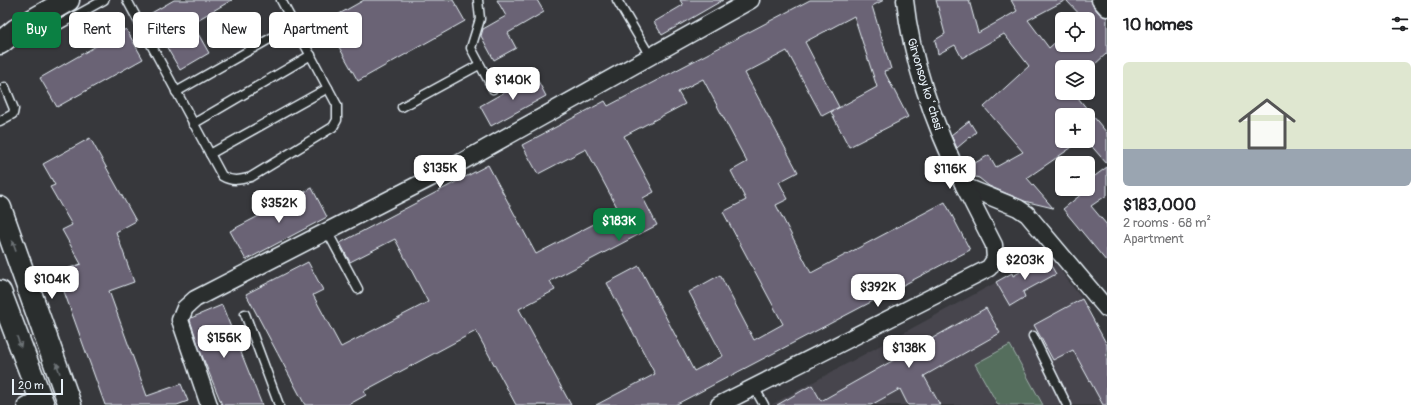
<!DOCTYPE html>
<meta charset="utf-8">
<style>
:root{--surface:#fff;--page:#f2f2f2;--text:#202124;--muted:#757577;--accent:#0b8043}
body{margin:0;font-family:Pangolin,sans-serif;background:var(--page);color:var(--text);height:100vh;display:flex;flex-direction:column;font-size:15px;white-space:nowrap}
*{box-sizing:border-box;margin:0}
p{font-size:13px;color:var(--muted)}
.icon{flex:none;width:22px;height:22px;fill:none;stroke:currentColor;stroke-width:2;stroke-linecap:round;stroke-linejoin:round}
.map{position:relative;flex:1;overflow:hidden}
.details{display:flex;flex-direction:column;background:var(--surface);width:320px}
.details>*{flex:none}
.guide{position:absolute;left:12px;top:12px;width:380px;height:36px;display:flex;gap:8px}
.buttons{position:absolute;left:1055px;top:12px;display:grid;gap:8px}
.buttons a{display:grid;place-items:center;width:40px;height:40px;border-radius:6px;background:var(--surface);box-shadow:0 1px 3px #0004;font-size:20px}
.scale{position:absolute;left:12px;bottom:10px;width:51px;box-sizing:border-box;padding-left:4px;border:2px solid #e8f1f8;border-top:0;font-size:11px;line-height:14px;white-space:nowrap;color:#e8f1f8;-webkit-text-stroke:3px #2a2d2e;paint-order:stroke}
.price{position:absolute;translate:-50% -34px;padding:0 9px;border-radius:8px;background:#fff;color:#222;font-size:13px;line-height:26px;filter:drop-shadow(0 1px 2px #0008)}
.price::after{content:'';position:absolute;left:50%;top:24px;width:12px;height:9px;margin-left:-6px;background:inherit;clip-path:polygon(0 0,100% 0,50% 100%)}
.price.current{background:var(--accent);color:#fff}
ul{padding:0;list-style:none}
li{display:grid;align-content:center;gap:8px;height:212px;padding:0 16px}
li span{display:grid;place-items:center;height:124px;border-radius:6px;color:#555}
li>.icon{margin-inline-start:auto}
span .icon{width:72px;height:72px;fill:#fffc;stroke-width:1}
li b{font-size:17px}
h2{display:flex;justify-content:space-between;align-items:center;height:48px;padding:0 16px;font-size:17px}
.chip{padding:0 14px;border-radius:6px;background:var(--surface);box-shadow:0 1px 3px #0004;font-size:14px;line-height:36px}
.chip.current{background:var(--accent);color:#fff}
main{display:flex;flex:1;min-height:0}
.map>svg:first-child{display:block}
</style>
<main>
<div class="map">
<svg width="1107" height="405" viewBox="0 0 1107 405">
<rect width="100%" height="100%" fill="#37383c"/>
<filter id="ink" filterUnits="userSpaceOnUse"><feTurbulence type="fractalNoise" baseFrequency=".025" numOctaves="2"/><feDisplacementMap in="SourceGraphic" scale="8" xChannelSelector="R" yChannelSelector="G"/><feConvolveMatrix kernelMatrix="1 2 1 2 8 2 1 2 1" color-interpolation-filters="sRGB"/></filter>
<g filter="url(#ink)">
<path fill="#47454d" d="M 1048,254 L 1082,299 L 1107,345 L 1107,405 L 771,405 Z"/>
<path fill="#556e5d" stroke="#9eb0aa" d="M 1010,345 L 1043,405 L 998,405 L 975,364 Z"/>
<g fill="#6b6475" stroke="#e8f1f8">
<path d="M 174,0 L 232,0 L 192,23 L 209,53 L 180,70 L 148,15 Z"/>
<path d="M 364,0 L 453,0 L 465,21 L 358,81 L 325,22 Z"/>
<path d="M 497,0 L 537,0 L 544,12 L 508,33 L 516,48 L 494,60 L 481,36 L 483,29 L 506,16 Z"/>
<path d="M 680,0 L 723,0 L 662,35 L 654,22 L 683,5 Z"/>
<path d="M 810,0 L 884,0 L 872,6 L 891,69 L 884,71 L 908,117 L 849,147 L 831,112 L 877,87 L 854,16 L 805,42 L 839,107 L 822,116 L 787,51 L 745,73 L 798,172 L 779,182 L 788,199 L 776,205 L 811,273 L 945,202 L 970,250 L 675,405 L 596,405 L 655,374 L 607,283 L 639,266 L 694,371 L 723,356 L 689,292 L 720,275 L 754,340 L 783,324 L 723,212 L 746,200 L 731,171 L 747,162 L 703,79 L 678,92 L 685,104 L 624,136 L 654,192 L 643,198 L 657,225 L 550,281 L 555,290 L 519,309 L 571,405 L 516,405 L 476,331 L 364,391 L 366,395 L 348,405 L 305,405 L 246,294 L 308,262 L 323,290 L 313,295 L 341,347 L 428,302 L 395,239 L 350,262 L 340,243 L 488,165 L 536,254 L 619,211 L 586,149 L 538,174 L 522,145 L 605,101 L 608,106 Z"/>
<path d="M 936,0 L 969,0 L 978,33 L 1017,11 L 1011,0 L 1066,0 L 1028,20 L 1049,48 L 1062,36 L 1062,45 L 1088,45 L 1088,19 L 1084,19 L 1066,0 L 1091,0 L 1093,6 L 1100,14 L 1107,17 L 1107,53 L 1092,67 L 1062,67 L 1062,93 L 1074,93 L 1107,133 L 1107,164 L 1088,142 L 1088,115 L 1062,115 L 1062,141 L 1081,141 L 1027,178 L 1053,208 L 1024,201 L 989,186 L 979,178 L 969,175 L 966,168 L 989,155 L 996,167 L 1023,152 L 984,107 L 1029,66 L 1004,34 L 962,58 L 955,45 L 938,54 L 935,40 L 945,34 Z"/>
<path d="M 126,29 L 143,59 L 57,107 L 40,78 Z"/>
<path d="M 535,75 L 546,96 L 491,126 L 480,106 Z"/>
<path d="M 969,121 L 976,132 L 957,148 L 951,135 Z"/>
<path d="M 90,138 L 136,221 L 116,232 L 134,282 L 109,291 L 147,396 L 181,384 L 188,401 L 177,405 L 105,405 L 57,272 L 81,264 L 62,230 L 72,225 L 50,187 L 55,185 L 43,164 Z"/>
<path d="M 1107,167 L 1107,195 L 1091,206 L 1107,225 L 1107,262 L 1063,209 L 1088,189 L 1088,181 Z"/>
<path d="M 312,188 L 327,217 L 246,260 L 230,231 Z"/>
<path d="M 1046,257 L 1056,274 L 1023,292 L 1025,297 L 1010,306 L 996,282 L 1012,273 L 1013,276 Z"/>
<path d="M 1082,299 L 1107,345 L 1107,405 L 1103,405 L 1073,350 L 1053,360 L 1034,325 Z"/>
<path d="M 222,305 L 262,405 L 222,405 L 201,353 L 190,320 L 191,318 Z"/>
<path d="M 986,308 L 1000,333 L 924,376 L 940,405 L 908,405 L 900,389 L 871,405 L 777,405 L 812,385 L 821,401 Z"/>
</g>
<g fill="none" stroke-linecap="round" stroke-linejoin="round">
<g stroke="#e8f1f8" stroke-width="11">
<g id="lane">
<path d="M 127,0 L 222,176 C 232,182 240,180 251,177 L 333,127 L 337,120 L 337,105 L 281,0"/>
<path d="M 478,0 L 480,19 L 471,48 L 493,89"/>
<path d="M 617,0 L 650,56"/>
<path d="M 57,26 L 104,0"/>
<path d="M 176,92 L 294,25"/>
<path d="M 402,107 L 479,65"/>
<path d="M 0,121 L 13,114 L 14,109 L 5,87"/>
<path d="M 193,124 L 311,55"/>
<path d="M 210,154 L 328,88"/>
<path d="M 327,231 L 358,289"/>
<path d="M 245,314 L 279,405"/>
<path d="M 1033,336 L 1067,405"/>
<path d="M 754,387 L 764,405"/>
</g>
</g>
<g stroke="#e8f1f8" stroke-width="19">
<g id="street">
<path d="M 905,0 C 912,65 935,127 964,186 L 1018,208 L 1027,214 L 1107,309"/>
<path d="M 1100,0 L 1107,8"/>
<path d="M 26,405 L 41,400"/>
<path d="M 209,405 L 180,320 L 185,308 L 195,299 L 456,165 L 751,0"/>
<path d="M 719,405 L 989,268 L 995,259 L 994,245 L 964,186"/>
</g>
</g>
<g stroke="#e8f1f8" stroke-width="25">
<g id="secondary">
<path d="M 0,208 L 70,405"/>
<path d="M 0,292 L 43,405"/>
</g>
</g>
<g stroke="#e8f1f8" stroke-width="25">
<path id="primary" d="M 0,43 L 16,30 L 68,0"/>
</g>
<use href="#lane" stroke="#2a2d2e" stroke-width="8"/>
<use href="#street" stroke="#2a2d2e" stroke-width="16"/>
<use href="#secondary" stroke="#2a2d2e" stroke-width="22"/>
<use href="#primary" stroke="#2a2d2e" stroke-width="22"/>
</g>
<defs><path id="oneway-solid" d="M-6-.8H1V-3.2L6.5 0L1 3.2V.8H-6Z"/></defs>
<g fill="#6c7275">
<use href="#oneway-solid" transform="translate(14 246) rotate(-110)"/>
<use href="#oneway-solid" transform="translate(19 342) rotate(69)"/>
<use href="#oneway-solid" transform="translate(58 368) rotate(-109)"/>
</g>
</g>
<g text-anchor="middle" stroke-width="4" stroke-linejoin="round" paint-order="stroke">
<g font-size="12" fill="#e8f1f8" stroke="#2a2d2e">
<text transform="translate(925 84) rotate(73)" y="4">Girvonsoy koʻchasi</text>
</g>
</g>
</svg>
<div class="buttons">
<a><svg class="icon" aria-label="locate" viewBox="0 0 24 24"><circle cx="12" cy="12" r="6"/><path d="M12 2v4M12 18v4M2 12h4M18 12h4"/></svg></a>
<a><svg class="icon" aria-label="layers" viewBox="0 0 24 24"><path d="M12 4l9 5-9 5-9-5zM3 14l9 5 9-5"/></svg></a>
<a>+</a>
<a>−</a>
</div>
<div class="scale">20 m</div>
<b class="price" style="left:513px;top:101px">$140K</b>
<b class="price" style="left:440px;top:189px">$135K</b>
<b class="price" style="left:950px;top:190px">$116K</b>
<b class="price" style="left:279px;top:224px">$352K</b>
<b class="price current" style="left:619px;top:242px">$183K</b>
<b class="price" style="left:1025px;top:281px">$203K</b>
<b class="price" style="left:52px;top:300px">$104K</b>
<b class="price" style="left:878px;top:308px">$392K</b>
<b class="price" style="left:224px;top:359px">$156K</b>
<b class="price" style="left:909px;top:369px">$138K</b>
<div class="guide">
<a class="chip current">Buy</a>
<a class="chip">Rent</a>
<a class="chip">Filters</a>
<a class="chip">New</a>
<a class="chip">Apartment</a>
</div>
</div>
<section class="details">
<h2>10 homes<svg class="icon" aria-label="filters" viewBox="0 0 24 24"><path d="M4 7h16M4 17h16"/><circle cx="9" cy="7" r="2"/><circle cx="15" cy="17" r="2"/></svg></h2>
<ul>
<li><span style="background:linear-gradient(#dfe7d0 70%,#9aa5b1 0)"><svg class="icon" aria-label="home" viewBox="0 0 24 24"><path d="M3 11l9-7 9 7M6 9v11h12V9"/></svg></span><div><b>$183,000</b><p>2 rooms · 68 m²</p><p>Apartment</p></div></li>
</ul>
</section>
</main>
